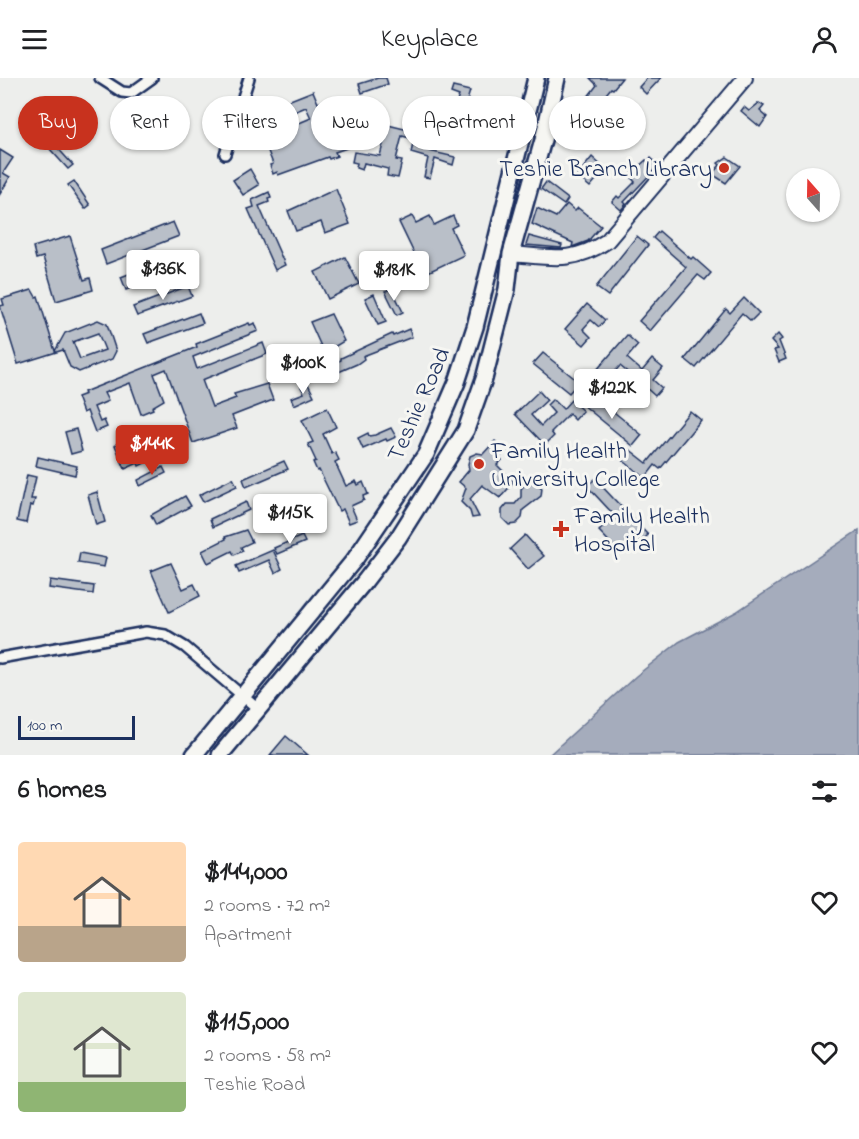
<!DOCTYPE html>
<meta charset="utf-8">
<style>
:root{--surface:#fff;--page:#f2f2f2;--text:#202124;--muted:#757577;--accent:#c8321e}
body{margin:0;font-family:"Indie Flower",sans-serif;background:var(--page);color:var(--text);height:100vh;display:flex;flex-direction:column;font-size:22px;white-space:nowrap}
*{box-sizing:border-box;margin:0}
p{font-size:20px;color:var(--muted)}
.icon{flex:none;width:33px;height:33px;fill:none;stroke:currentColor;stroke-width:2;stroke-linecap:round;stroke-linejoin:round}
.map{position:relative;height:677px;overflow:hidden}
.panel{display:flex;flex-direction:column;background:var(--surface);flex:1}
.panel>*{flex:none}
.hud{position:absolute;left:18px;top:18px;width:824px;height:54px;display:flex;gap:12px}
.needle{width:39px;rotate:340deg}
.tools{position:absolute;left:786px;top:90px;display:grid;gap:12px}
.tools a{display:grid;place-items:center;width:54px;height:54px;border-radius:50%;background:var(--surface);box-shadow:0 2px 4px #0004;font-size:30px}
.scale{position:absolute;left:18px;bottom:15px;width:117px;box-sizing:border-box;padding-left:6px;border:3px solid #1b2f5e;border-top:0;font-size:16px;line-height:21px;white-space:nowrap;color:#1b2f5e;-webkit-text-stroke:4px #f6f6f2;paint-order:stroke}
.price{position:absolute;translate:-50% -51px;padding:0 14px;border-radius:6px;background:#fff;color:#222;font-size:20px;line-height:39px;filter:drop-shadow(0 2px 3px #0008)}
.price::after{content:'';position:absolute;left:50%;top:36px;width:18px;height:14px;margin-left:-9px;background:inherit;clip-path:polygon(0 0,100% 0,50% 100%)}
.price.active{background:var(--accent);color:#fff}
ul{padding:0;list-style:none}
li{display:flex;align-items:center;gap:18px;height:150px;padding:0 18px}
li span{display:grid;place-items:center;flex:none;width:168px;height:120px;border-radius:6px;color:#555}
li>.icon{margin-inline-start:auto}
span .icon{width:72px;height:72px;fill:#fffc;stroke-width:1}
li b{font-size:26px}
h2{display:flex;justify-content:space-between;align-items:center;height:72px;padding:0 18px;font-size:26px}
.tag{padding:0 21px;border-radius:27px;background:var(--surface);box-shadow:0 2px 4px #0004;font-size:21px;line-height:54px}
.tag.active{background:var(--accent);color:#fff}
header{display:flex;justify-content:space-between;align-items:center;height:78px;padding:0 18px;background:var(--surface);font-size:27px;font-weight:600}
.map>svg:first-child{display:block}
</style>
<header><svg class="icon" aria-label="menu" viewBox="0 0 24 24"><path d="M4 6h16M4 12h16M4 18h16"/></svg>Keyplace<svg class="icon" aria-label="person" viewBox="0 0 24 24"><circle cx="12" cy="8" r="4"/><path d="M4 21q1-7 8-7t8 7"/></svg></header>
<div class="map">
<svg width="859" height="677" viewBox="0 0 859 677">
<rect width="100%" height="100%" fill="#edeeec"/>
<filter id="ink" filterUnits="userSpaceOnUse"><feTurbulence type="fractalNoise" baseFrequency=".0167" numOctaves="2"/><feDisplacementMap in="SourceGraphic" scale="12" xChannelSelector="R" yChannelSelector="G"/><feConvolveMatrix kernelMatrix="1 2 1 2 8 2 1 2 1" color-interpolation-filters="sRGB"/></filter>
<g filter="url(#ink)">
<path fill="#a5acbc" stroke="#6e7a96" stroke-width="1.5" d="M 859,452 L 859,677 L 549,677 L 636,598 L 679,564 L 736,534 Z"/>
<g fill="#b9bfc8" stroke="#1b2f5e" stroke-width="1.5" fill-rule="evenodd">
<path d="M 378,0 L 386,0 L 388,6 L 362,15 L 359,6 Z"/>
<path d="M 590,0 L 622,0 L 613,11 L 611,10 L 589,37 L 617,54 L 609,67 L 595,59 L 590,65 L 577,58 L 587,45 L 572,37 L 578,27 L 580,29 L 597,7 Z"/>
<path d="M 647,0 L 661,0 L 646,16 L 639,9 Z"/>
<path d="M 453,9 L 470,13 L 466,26 L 457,23 L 459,18 L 451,15 Z"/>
<path d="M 313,13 L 318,25 L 330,21 L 347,70 L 335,74 L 337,78 L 329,81 L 328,79 L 278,97 L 277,94 L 273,96 L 270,87 L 273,86 L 254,37 L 257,35 L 255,31 L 264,28 L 265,32 ZM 306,29 L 311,40 L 275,55 L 270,44 Z"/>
<path d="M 759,25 L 764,28 L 760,33 L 767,39 L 760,49 L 741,33 L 744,29 L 749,33 Z"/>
<path d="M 388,47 L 433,58 L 429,73 L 455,79 L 453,87 L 435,81 L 430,100 L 424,99 L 428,80 L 411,75 L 414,61 L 402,58 L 396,82 L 402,83 L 398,100 L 387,98 L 388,91 L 364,85 L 362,92 L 356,90 L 357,85 L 352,84 L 354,74 L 380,78 Z"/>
<path d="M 54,66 L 73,87 L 68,91 L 49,70 Z"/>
<path d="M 0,72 L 13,80 L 3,95 L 10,99 L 0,116 Z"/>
<path d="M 592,79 L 605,91 L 590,109 L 577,98 Z"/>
<path d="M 727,79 L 740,88 L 726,105 L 712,96 L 720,87 L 718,85 Z"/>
<path d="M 651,80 L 659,87 L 624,124 L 626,126 L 621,132 L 612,124 L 617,118 L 619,120 L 635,104 L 629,97 L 646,82 L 647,84 Z"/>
<path d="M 250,91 L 259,107 L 243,117 L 233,102 Z"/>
<path d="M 74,103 L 90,127 L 85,131 L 68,107 Z"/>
<path d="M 546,104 L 568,121 L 564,127 L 541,111 Z"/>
<path d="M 336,111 L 350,146 L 325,155 L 321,144 L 296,153 L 288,133 Z"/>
<path d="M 269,114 L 271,120 L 268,121 L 269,124 L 259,128 L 285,187 L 275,192 L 248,131 L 254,129 L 252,122 Z"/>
<path d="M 567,126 L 575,133 L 578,130 L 601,148 L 588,163 L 572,169 L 573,165 L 532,146 L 537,130 L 556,139 Z"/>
<path d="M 412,138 L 416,145 L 430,138 L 434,147 L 453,138 L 457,147 L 451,150 L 464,177 L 424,196 L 399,144 Z"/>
<path d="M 173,144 L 179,158 L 106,186 L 101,172 Z"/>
<path d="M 659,153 L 691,181 L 693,179 L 711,195 L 705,202 L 698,197 L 650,253 L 639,243 L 686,189 L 653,160 Z"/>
<path d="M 70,158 L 84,202 L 90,200 L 93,212 L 56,223 L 43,179 L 36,181 L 33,169 Z"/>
<path d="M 529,158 L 562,167 L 561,170 L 526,167 Z"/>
<path d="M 637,158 L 648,167 L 608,218 L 596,209 Z"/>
<path d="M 176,177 L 181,190 L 126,212 L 121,199 L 144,190 L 142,185 L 148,183 L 152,183 L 153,186 Z"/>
<path d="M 345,179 L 359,206 L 328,221 L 315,194 Z"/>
<path d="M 188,208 L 192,218 L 137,238 L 133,229 Z"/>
<path d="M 392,211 L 403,234 L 397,237 L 385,213 Z"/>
<path d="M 32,212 L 36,219 L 38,218 L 55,273 L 65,255 L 98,242 L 107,246 L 116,273 L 112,281 L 79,294 L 70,289 L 63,272 L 18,286 L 0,228 L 4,227 L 2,221 ZM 98,255 L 105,272 L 80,281 L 73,264 Z"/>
<path d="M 374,216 L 386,244 L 378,247 L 365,220 Z"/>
<path d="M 744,220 L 759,235 L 751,243 L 742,235 L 696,290 L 685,281 L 726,231 L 730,235 Z"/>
<path d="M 587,226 L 605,242 L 599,249 L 591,242 L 583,251 L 591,259 L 584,267 L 565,251 Z"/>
<path d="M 199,235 L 203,245 L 148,265 L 144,256 Z"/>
<path d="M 331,236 L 344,263 L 324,275 L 310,244 Z"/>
<path d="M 249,245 L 250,247 L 255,245 L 258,253 L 193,279 L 197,291 L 263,265 L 267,276 L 202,302 L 212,329 L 236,320 L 234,316 L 267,306 L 273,322 L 232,338 L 237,350 L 193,365 L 166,291 L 154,296 L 164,322 L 152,329 L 153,331 L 141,336 L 130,305 L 104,315 L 108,323 L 94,329 L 100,344 L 104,342 L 107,349 L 95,354 L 87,333 L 83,335 L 77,319 L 85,316 L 84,314 L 197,269 L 196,266 Z"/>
<path d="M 409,251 L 412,259 L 363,278 L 364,281 L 357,286 L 334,296 L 330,287 L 341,282 L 341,280 L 392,256 L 393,258 Z"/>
<path d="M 778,256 L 782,261 L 779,263 L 786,281 L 779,284 L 774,272 L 778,271 L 771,263 Z"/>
<path d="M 627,257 L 638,267 L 627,280 L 642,293 L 652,281 L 663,290 L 653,302 L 662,310 L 655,318 L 644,308 L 638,315 L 631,309 L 637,302 L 620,288 L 607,302 L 596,293 Z"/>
<path d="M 543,275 L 579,304 L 569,315 L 533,286 Z"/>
<path d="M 308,306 L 314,318 L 294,327 L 291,320 L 304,315 L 301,309 Z"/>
<path d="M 539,313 L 547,322 L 531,337 L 541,348 L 554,335 L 547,327 L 553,321 L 563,331 L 571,322 L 583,333 L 575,342 L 569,336 L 551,354 L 554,358 L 545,367 L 515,336 Z"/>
<path d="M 592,316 L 642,357 L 633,368 L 583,327 Z"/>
<path d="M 327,330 L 336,349 L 323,356 L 332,376 L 335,374 L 339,382 L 335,384 L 346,408 L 356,403 L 358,407 L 363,404 L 368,416 L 363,418 L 364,422 L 351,428 L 357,442 L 349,445 L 343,431 L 339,433 L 319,392 L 317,393 L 313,384 L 316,383 L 308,366 L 313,364 L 302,342 Z"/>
<path d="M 690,333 L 701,342 L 660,391 L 655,387 L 645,400 L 621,381 L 629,371 L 647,385 Z"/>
<path d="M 391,350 L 396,359 L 387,363 L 386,361 L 363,371 L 358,360 L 368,355 L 369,358 L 375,357 Z"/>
<path d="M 76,351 L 82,373 L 71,376 L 65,354 Z"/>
<path d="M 156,351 L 168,376 L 161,377 L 139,388 L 138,385 L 125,391 L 115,367 L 142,353 L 143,356 Z"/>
<path d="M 495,363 L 506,372 L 499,380 L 502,382 L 497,387 L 514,404 L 500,420 L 482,407 L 470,421 L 479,439 L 472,440 L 470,433 L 461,424 L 466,410 L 459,404 L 469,392 L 468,386 L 470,378 L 477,375 L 483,376 Z"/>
<path d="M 38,379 L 77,388 L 75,397 L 36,388 Z"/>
<path d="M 284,383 L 288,391 L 246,409 L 243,401 Z"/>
<path d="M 163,389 L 166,395 L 140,408 L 138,402 Z"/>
<path d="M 27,397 L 36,399 L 31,421 L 35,421 L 33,428 L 30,427 L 26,445 L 17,443 Z"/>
<path d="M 233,400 L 237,408 L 203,424 L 199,417 Z"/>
<path d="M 595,401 L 648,457 L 641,464 L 635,459 L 619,474 L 599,453 L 615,438 L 587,408 Z"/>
<path d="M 534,404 L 542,410 L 541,418 L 523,432 L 522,440 L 516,446 L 509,447 L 502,440 L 502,432 L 507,426 L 515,426 L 521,419 L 521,411 L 526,405 Z"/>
<path d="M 97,414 L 105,444 L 96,447 L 88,417 Z"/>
<path d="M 185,418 L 191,428 L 156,447 L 151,437 Z"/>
<path d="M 246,424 L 249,432 L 213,449 L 210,441 Z"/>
<path d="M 246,452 L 252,464 L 241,469 L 243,473 L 234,477 L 232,473 L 208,485 L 202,473 L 226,461 L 225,459 Z"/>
<path d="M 525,457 L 544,478 L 528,491 L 510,471 Z"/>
<path d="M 302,458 L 305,464 L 277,476 L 274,470 Z"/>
<path d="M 273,472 L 282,491 L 275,495 L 269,482 L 239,495 L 236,488 Z"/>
<path d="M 80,475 L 106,480 L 104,489 L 78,485 Z"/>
<path d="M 171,485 L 183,511 L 194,506 L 200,518 L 169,534 L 151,493 Z"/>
<path d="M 50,502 L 94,508 L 93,516 L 49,510 Z"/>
<path d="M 286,658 L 308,677 L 270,677 Z"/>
</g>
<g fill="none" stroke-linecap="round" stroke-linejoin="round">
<g stroke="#1b2f5e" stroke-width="14">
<g id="street">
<path d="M 100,0 L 122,14 L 131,15 L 152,0"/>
<path d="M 225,76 L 249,0"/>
<path d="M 0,580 L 146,554 L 165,557 L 185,569 L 258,631"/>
</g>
</g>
<g stroke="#1b2f5e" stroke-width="18">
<path id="secondary" d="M 511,176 C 551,179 572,186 607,163 L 745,0"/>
</g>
<g stroke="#1b2f5e" stroke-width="20">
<g id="primary">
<path d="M 194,677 L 355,481 L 426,376 L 457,304 L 475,249 L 536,0"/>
<path d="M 220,677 L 365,503 L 398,460 L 466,352 L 484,301 L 507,211 L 511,176 L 543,62 L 557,0"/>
</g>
</g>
<use href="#street" stroke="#f6f6f2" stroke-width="9"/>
<use href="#secondary" stroke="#f6f6f2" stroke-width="14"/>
<use href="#primary" stroke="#f6f6f2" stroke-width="15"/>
</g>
</g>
<g fill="#c8321e" stroke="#f6f6f2" stroke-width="2">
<circle cx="724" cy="90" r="6"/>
<circle cx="479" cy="386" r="6"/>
<path d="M558 442h6v6h6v6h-6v6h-6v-6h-6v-6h6z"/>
</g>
<g text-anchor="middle" stroke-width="6" stroke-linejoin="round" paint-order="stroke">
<g font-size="24" fill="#1b2f5e" stroke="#f6f6f2" text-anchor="start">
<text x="712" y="98" text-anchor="end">Teshie Branch Library</text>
<text x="491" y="380">Family Health<tspan x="491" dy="28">University College</tspan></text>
<text x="574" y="445">Family Health<tspan x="574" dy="28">Hospital</tspan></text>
</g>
<g font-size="24" fill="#1b2f5e" stroke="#f6f6f2">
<text transform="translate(418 326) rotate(-66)" y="8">Teshie Road</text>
</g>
</g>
</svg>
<div class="tools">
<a><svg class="needle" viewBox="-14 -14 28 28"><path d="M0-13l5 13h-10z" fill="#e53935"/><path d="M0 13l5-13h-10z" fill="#757577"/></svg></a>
</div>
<div class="scale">100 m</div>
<b class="price" style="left:163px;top:223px">$136K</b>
<b class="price" style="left:394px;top:224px">$181K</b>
<b class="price" style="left:303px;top:317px">$100K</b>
<b class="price" style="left:612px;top:342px">$122K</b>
<b class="price active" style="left:152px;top:398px">$144K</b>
<b class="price" style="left:290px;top:467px">$115K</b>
<div class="hud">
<a class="tag active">Buy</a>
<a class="tag">Rent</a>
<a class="tag">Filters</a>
<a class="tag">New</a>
<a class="tag">Apartment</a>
<a class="tag">House</a>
</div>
</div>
<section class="panel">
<h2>6 homes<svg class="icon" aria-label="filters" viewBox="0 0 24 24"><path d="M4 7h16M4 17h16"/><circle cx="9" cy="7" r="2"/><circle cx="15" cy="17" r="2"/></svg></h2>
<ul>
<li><span style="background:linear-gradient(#ffd9b3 70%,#b9a48a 0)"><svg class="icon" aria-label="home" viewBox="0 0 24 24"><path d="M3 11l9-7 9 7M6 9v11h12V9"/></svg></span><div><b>$144,000</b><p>2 rooms · 72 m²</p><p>Apartment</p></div><svg class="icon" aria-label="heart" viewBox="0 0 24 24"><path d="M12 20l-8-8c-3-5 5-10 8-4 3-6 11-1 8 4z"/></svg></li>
<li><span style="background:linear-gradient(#dfe7d0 75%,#8fb573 0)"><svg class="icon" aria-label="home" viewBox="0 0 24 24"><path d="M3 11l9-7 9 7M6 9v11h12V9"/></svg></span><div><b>$115,000</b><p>2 rooms · 58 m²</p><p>Teshie Road</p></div><svg class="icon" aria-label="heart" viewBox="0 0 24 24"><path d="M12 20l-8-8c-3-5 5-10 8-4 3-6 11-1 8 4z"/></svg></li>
</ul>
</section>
